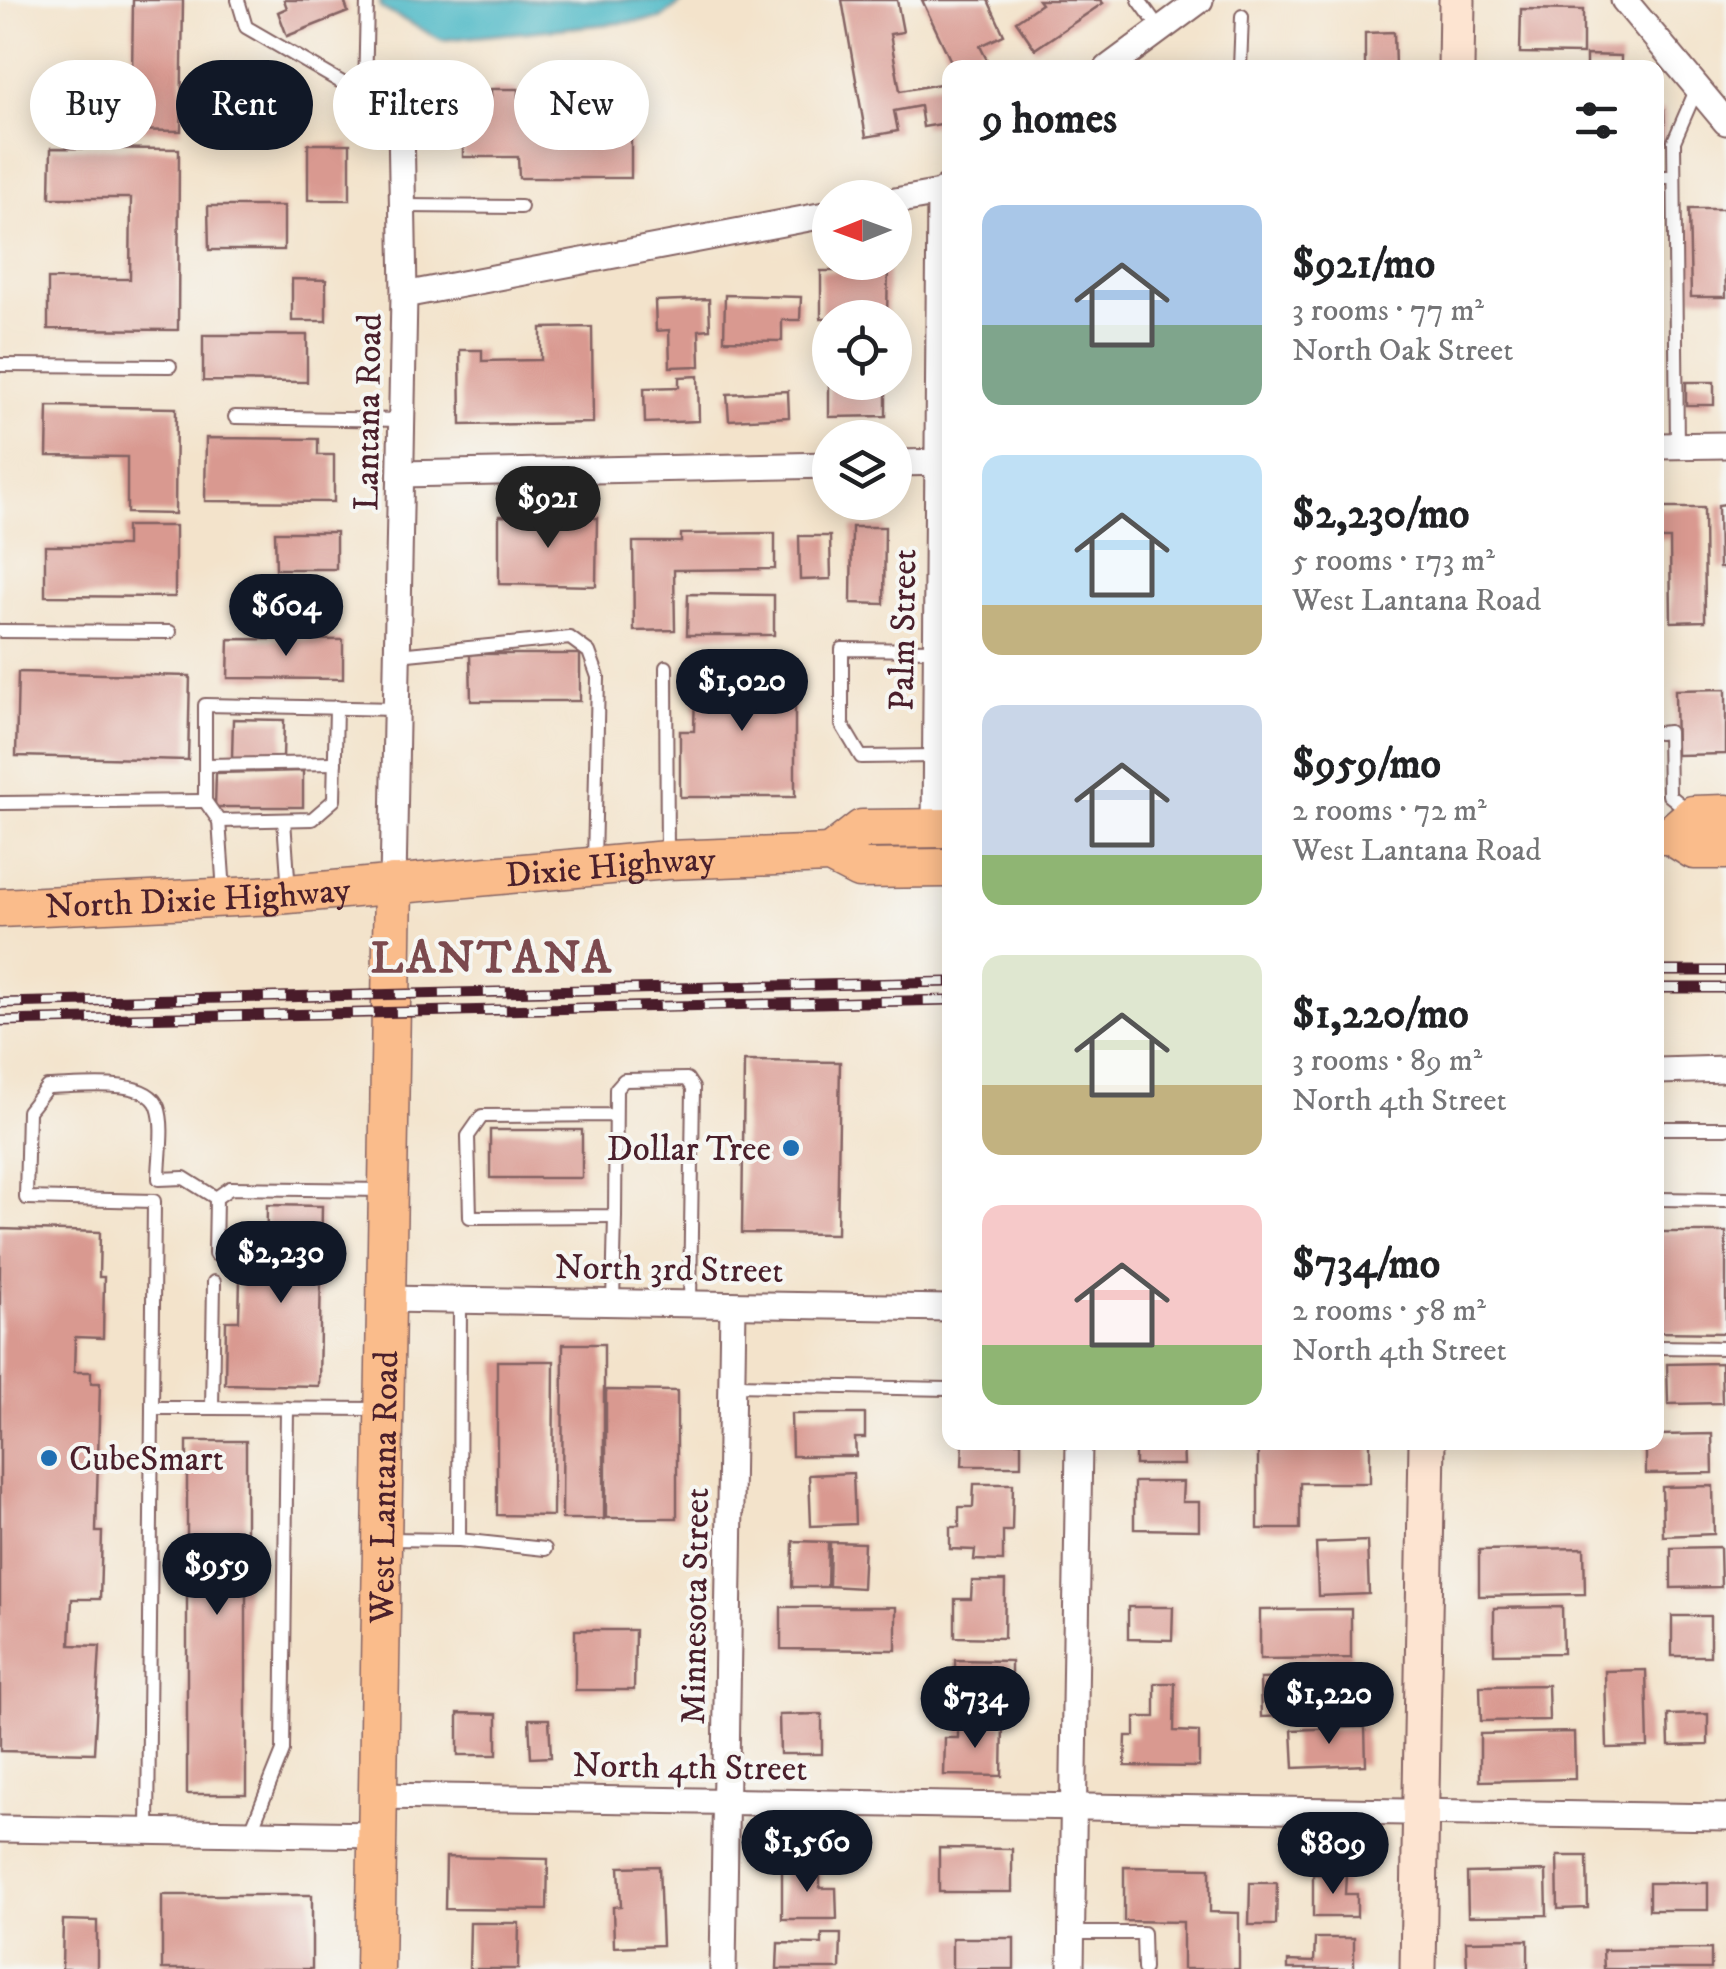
<!DOCTYPE html>
<meta charset="utf-8">
<style>
:root{--surface:#fff;--page:#f6f6f6;--text:#202124;--muted:#757577;--accent:#111827}
body{margin:0;font-family:"IM FELL DW Pica",serif;background:var(--page);color:var(--text);height:100vh;display:flex;flex-direction:column;font-size:38px;white-space:nowrap}
*{box-sizing:border-box;margin:0}
p{font-size:32px;color:var(--muted)}
.icon{flex:none;width:55px;height:55px;fill:none;stroke:currentColor;stroke-width:2;stroke-linecap:round;stroke-linejoin:round}
.map{position:relative;flex:1;overflow:hidden}
.sheet{position:absolute;left:942px;top:60px;width:722px;height:1390px;display:flex;flex-direction:column;background:var(--surface);border-radius:20px;box-shadow:0 5px 25px #0003}
.sheet>*{flex:none}
.banner{position:absolute;left:30px;top:60px;width:762px;height:90px;display:flex;gap:20px}
.needle{width:65px;rotate:269deg}
.controls{position:absolute;left:812px;top:180px;display:grid;gap:20px}
.controls a{display:grid;place-items:center;width:100px;height:100px;border-radius:50%;background:var(--surface);box-shadow:0 5px 25px #0003;font-size:50px}
.price{position:absolute;translate:-50% -85px;padding:0 22px;border-radius:35px;background:var(--accent);color:#fff;font-size:32px;line-height:65px;filter:drop-shadow(0 2px 5px #0008)}
.price::after{content:'';position:absolute;left:50%;top:60px;width:30px;height:22px;margin-left:-15px;background:inherit;clip-path:polygon(0 0,100% 0,50% 100%)}
.price.active{background:#222;color:#fff}
ul{padding:0;list-style:none}
li{display:flex;align-items:center;gap:30px;height:250px;padding:0 40px}
li span{display:grid;place-items:center;flex:none;width:280px;height:200px;border-radius:20px;color:#555}
li>.icon{margin-inline-start:auto}
span .icon{width:120px;height:120px;fill:#fffc;stroke-width:1}
li b{font-size:42px}
h2{display:flex;justify-content:space-between;align-items:center;height:120px;padding:0 40px;font-size:42px}
.pill{padding:0 35px;border-radius:45px;background:var(--surface);box-shadow:0 5px 25px #0003;font-size:35px;line-height:90px}
.pill.active{background:var(--accent);color:#fff}
.map>svg:first-child{display:block}
</style>
<div class="map">
<svg width="1726" height="1969" viewBox="0 0 1726 1969">
<rect width="100%" height="100%" fill="#f6f6f2"/>
<filter id="ink" filterUnits="userSpaceOnUse"><feTurbulence type="fractalNoise" baseFrequency=".01" numOctaves="2"/><feDisplacementMap in="SourceGraphic" scale="20" xChannelSelector="R" yChannelSelector="G"/><feConvolveMatrix kernelMatrix="1 2 1 2 8 2 1 2 1" color-interpolation-filters="sRGB"/></filter>
<filter id="wash" filterUnits="userSpaceOnUse"><feTurbulence type="fractalNoise" baseFrequency=".0048" numOctaves="4" result="noise"/><feDisplacementMap in="SourceGraphic" scale="40" xChannelSelector="R" yChannelSelector="G"/><feGaussianBlur stdDeviation="2.25" result="paint"/><feColorMatrix in="noise" values="0 0 0 0 0 0 0 0 0 0 0 0 0 0 0 0 0 1.4 0 .05"/><feComposite in="paint" operator="in"/></filter>
<g filter="url(#wash)">
<rect width="100%" height="100%" fill="#f3e3cb"/>
<path fill="#4ab7c5" stroke="#4a6b78" stroke-width="2.5" d="M 380,0 L 685,0 L 660,19 L 442,40 L 381,8 Z"/>
<g id="blocks">
<g fill="#d99990">
<path d="M 133,0 L 183,0 L 181,131 L 51,129 L 52,78 L 132,79 Z"/>
<path d="M 284,0 L 344,0 L 348,12 L 287,36 L 278,12 L 287,8 Z"/>
<path d="M 842,0 L 897,0 L 903,32 L 890,34 L 900,91 L 940,84 L 947,123 L 923,127 L 920,106 L 894,111 L 898,131 L 866,137 Z"/>
<path d="M 922,0 L 988,0 L 1004,35 L 980,46 L 991,68 L 954,68 Z"/>
<path d="M 1038,0 L 1100,0 L 1103,3 L 1035,49 L 1016,21 L 1041,4 Z"/>
<path d="M 1521,9 L 1583,10 L 1583,54 L 1520,53 Z"/>
<path d="M 1394,32 L 1395,68 L 1365,68 L 1365,33 Z"/>
<path d="M 1586,55 L 1621,56 L 1621,68 L 1586,68 Z"/>
<path d="M 207,80 L 255,81 L 255,135 L 206,135 Z"/>
<path d="M 491,89 L 518,89 L 518,97 L 570,97 L 571,90 L 603,90 L 603,101 L 631,101 L 631,178 L 519,178 L 518,157 L 463,157 L 463,97 L 491,97 Z"/>
<path d="M 1658,110 L 1664,110 L 1665,140 L 1658,140 Z"/>
<rect x="308" y="144" width="42" height="56"/>
<path d="M 51,148 L 179,149 L 178,330 L 48,329 L 48,279 L 130,279 L 131,198 L 50,198 Z"/>
<path d="M 208,206 L 284,206 L 284,250 L 209,250 Z"/>
<path d="M 1689,209 L 1724,209 L 1726,297 L 1691,297 Z"/>
<path d="M 842,262 L 888,262 L 887,318 L 821,319 L 821,271 L 842,271 Z"/>
<path d="M 292,279 L 326,280 L 326,321 L 292,321 Z"/>
<path d="M 725,295 L 801,297 L 800,320 L 782,320 L 782,341 L 724,340 Z"/>
<path d="M 709,299 L 710,329 L 699,330 L 700,366 L 670,367 L 669,330 L 656,331 L 655,301 Z"/>
<path d="M 592,327 L 593,423 L 461,425 L 460,350 L 482,350 L 482,361 L 541,360 L 541,328 Z"/>
<path d="M 203,335 L 307,335 L 307,382 L 203,381 Z"/>
<path d="M 698,376 L 699,421 L 645,423 L 644,388 L 679,387 L 679,377 Z"/>
<path d="M 829,382 L 886,382 L 886,416 L 829,417 Z"/>
<rect x="1686" y="382" width="28" height="23"/>
<path d="M 788,391 L 789,417 L 729,420 L 727,394 Z"/>
<path d="M 48,406 L 176,408 L 175,514 L 127,513 L 127,457 L 47,456 Z"/>
<path d="M 206,438 L 318,439 L 318,455 L 334,455 L 334,502 L 205,501 Z"/>
<path d="M 1726,504 L 1726,568 L 1719,568 L 1718,505 Z"/>
<path d="M 1658,508 L 1704,508 L 1705,621 L 1671,622 L 1670,539 L 1658,539 Z"/>
<path d="M 499,516 L 597,518 L 596,586 L 499,584 Z"/>
<path d="M 126,526 L 175,526 L 175,597 L 45,596 L 45,546 L 126,546 Z"/>
<path d="M 852,527 L 885,527 L 884,604 L 851,603 Z"/>
<path d="M 275,532 L 336,532 L 336,569 L 276,569 Z"/>
<path d="M 775,533 L 775,569 L 674,570 L 675,630 L 634,631 L 633,542 L 681,542 L 681,534 Z"/>
<path d="M 799,536 L 830,536 L 831,579 L 800,580 Z"/>
<path d="M 688,594 L 774,595 L 774,635 L 687,635 Z"/>
<path d="M 229,639 L 343,640 L 343,679 L 228,678 Z"/>
<path d="M 470,654 L 580,654 L 580,701 L 471,701 Z"/>
<path d="M 702,664 L 795,664 L 795,797 L 680,797 L 680,731 L 694,731 L 695,691 L 702,690 Z"/>
<path d="M 18,672 L 190,676 L 188,760 L 16,756 Z"/>
<path d="M 1726,689 L 1726,754 L 1676,755 L 1675,690 Z"/>
<path d="M 233,719 L 284,720 L 283,759 L 232,758 Z"/>
<path d="M 303,771 L 303,807 L 215,807 L 216,773 Z"/>
<path d="M 744,1061 L 840,1062 L 837,1234 L 742,1233 Z"/>
<rect x="490" y="1130" width="92" height="48"/>
<path d="M 267,1205 L 322,1206 L 319,1386 L 225,1384 L 226,1321 L 239,1321 L 240,1278 L 266,1279 Z"/>
<path d="M 0,1229 L 100,1232 L 99,1277 L 104,1277 L 103,1338 L 75,1337 L 74,1372 L 91,1372 L 91,1383 L 100,1383 L 96,1532 L 102,1532 L 100,1599 L 72,1599 L 70,1645 L 100,1646 L 94,1753 L 0,1751 Z"/>
<path d="M 1658,1232 L 1726,1232 L 1726,1333 L 1658,1332 Z"/>
<path d="M 563,1344 L 604,1344 L 604,1519 L 562,1519 Z"/>
<path d="M 497,1361 L 554,1361 L 553,1516 L 497,1515 Z"/>
<path d="M 1721,1363 L 1722,1403 L 1668,1404 L 1667,1364 Z"/>
<path d="M 606,1390 L 677,1391 L 677,1518 L 606,1518 Z"/>
<path d="M 791,1414 L 865,1414 L 865,1438 L 855,1438 L 856,1456 L 792,1456 Z"/>
<path d="M 1712,1434 L 1713,1473 L 1646,1474 L 1646,1442 L 1658,1442 L 1658,1435 Z"/>
<rect x="187" y="1441" width="59" height="353"/>
<path d="M 963,1442 L 1021,1442 L 1021,1466 L 962,1466 Z"/>
<path d="M 1135,1442 L 1183,1442 L 1184,1465 L 1135,1465 Z"/>
<path d="M 1258,1442 L 1370,1442 L 1370,1483 L 1300,1483 L 1300,1529 L 1258,1529 Z"/>
<path d="M 853,1473 L 855,1524 L 811,1526 L 809,1475 Z"/>
<path d="M 1134,1482 L 1183,1482 L 1182,1502 L 1199,1502 L 1199,1530 L 1134,1529 Z"/>
<path d="M 974,1484 L 1013,1484 L 1012,1531 L 1003,1531 L 1003,1561 L 974,1560 L 975,1550 L 950,1549 L 950,1527 L 959,1527 L 959,1507 L 973,1507 Z"/>
<path d="M 1713,1486 L 1714,1534 L 1663,1536 L 1662,1487 Z"/>
<path d="M 793,1541 L 828,1542 L 827,1587 L 792,1587 Z"/>
<path d="M 1367,1541 L 1369,1594 L 1318,1596 L 1316,1543 Z"/>
<path d="M 830,1542 L 864,1543 L 862,1588 L 829,1586 Z"/>
<path d="M 1720,1547 L 1721,1587 L 1671,1588 L 1671,1548 Z"/>
<path d="M 1584,1548 L 1585,1594 L 1479,1596 L 1479,1550 Z"/>
<path d="M 972,1581 L 1005,1581 L 1004,1638 L 955,1637 L 955,1599 L 971,1599 Z"/>
<path d="M 781,1607 L 896,1607 L 896,1650 L 781,1649 Z"/>
<path d="M 1128,1607 L 1173,1607 L 1172,1640 L 1128,1639 Z"/>
<path d="M 1562,1607 L 1563,1653 L 1494,1654 L 1494,1608 Z"/>
<path d="M 1351,1609 L 1351,1658 L 1260,1659 L 1260,1610 Z"/>
<rect x="1672" y="1616" width="38" height="40"/>
<path d="M 575,1630 L 635,1630 L 634,1690 L 575,1690 Z"/>
<path d="M 955,1660 L 1011,1661 L 1011,1714 L 955,1714 Z"/>
<path d="M 1646,1670 L 1648,1747 L 1607,1748 L 1605,1671 Z"/>
<path d="M 1314,1677 L 1315,1690 L 1353,1689 L 1353,1714 L 1261,1717 L 1260,1679 Z"/>
<path d="M 1155,1683 L 1175,1683 L 1174,1731 L 1199,1732 L 1199,1767 L 1125,1766 L 1126,1736 L 1135,1736 L 1135,1717 L 1155,1717 Z"/>
<path d="M 1548,1685 L 1549,1720 L 1481,1721 L 1480,1686 Z"/>
<path d="M 458,1713 L 497,1714 L 497,1755 L 458,1755 Z"/>
<path d="M 822,1714 L 822,1754 L 780,1754 L 779,1715 Z"/>
<path d="M 1708,1714 L 1708,1745 L 1669,1746 L 1668,1715 Z"/>
<path d="M 529,1719 L 549,1719 L 551,1757 L 531,1758 Z"/>
<path d="M 958,1723 L 1003,1723 L 1002,1776 L 944,1775 L 945,1738 L 958,1738 Z"/>
<path d="M 1365,1727 L 1366,1765 L 1294,1768 L 1292,1730 Z"/>
<path d="M 1574,1732 L 1575,1779 L 1480,1781 L 1480,1734 Z"/>
<path d="M 939,1848 L 1012,1849 L 1012,1892 L 939,1892 Z"/>
<path d="M 1557,1856 L 1587,1856 L 1588,1908 L 1558,1909 Z"/>
<path d="M 446,1857 L 548,1859 L 547,1910 L 445,1909 Z"/>
<path d="M 659,1866 L 662,1945 L 614,1947 L 613,1907 L 621,1906 L 619,1867 Z"/>
<path d="M 782,1867 L 820,1867 L 820,1888 L 836,1888 L 837,1919 L 782,1919 Z"/>
<path d="M 1124,1867 L 1210,1868 L 1210,1912 L 1239,1913 L 1239,1969 L 1183,1969 L 1183,1922 L 1124,1921 Z"/>
<path d="M 1546,1871 L 1547,1915 L 1468,1916 L 1467,1873 Z"/>
<path d="M 1313,1874 L 1346,1875 L 1345,1894 L 1357,1894 L 1357,1917 L 1313,1917 Z"/>
<path d="M 1250,1883 L 1277,1883 L 1276,1925 L 1249,1925 Z"/>
<rect x="1649" y="1883" width="59" height="27"/>
<rect x="162" y="1895" width="150" height="74"/>
<path d="M 63,1920 L 97,1921 L 97,1969 L 62,1969 Z"/>
<path d="M 470,1923 L 519,1923 L 518,1969 L 469,1969 Z"/>
<path d="M 822,1934 L 841,1934 L 840,1969 L 777,1969 L 778,1943 L 822,1944 Z"/>
<rect x="952" y="1938" width="62" height="31"/>
<path d="M 1315,1938 L 1354,1938 L 1354,1969 L 1288,1969 L 1288,1961 L 1314,1962 Z"/>
<path d="M 1528,1940 L 1528,1969 L 1467,1969 L 1466,1941 Z"/>
<path d="M 1711,1949 L 1711,1969 L 1604,1969 L 1603,1950 Z"/>
</g>
</g>
</g>
<g filter="url(#ink)">
<use href="#blocks" fill-opacity="0" stroke="#856463" stroke-width="2.5"/>
<g fill="none" stroke-linecap="round" stroke-linejoin="round">
<g stroke="#856463" stroke-width="16">
<g id="lane">
<path d="M 238,0 L 246,27 L 365,96 L 401,121"/>
<path d="M 1139,0 L 1160,29"/>
<path d="M 1240,68 L 1242,16"/>
<path d="M 365,96 L 367,0"/>
<path d="M 1658,177 L 1674,177"/>
<path d="M 403,206 L 521,207"/>
<path d="M 0,365 L 170,366"/>
<path d="M 235,417 L 402,420"/>
<path d="M 1677,446 L 1674,141 L 1697,88"/>
<path d="M 0,631 L 170,632"/>
<path d="M 398,655 L 570,638 L 589,652 L 598,677 L 594,863"/>
<path d="M 666,667 L 667,857"/>
<path d="M 1658,733 L 1668,732 L 1669,795 L 1691,813"/>
<path d="M 936,756 L 861,757 L 842,725 L 842,649 L 937,650"/>
<path d="M 205,765 L 335,763"/>
<path d="M 0,803 L 205,801"/>
<path d="M 284,820 L 289,892"/>
<path d="M 219,821 L 312,819 L 334,800 L 336,707"/>
<path d="M 224,892 L 219,821 L 205,801 L 205,705 L 396,709"/>
<path d="M 615,1115 L 482,1116 L 468,1136 L 470,1217 L 615,1216 L 616,1089 L 624,1080 L 687,1079 L 693,1088 L 690,1304"/>
<path d="M 1658,1128 L 1726,1128"/>
<path d="M 1658,1199 L 1726,1200"/>
<path d="M 215,1254 L 216,1198 L 230,1188 L 386,1190"/>
<path d="M 214,1282 L 212,1408 L 379,1409"/>
<path d="M 613,1303 L 615,1216"/>
<path d="M 1658,1347 L 1726,1348"/>
<path d="M 732,1385 L 950,1389"/>
<path d="M 152,1408 L 212,1408"/>
<path d="M 388,1539 L 459,1540 L 545,1549"/>
<path d="M 459,1540 L 460,1300"/>
<path d="M 148,1831 L 154,1201 L 26,1198 L 28,1111 L 47,1087 C 75,1087 147,1076 158,1107 C 165,1126 159,1157 159,1179 L 184,1178 L 216,1198"/>
<path d="M 250,1833 L 283,1751 L 287,1408"/>
<path d="M 1071,1933 L 1143,1933 L 1144,1969"/>
</g>
</g>
<g stroke="#856463" stroke-width="29">
<g id="street">
<path d="M 1624,0 L 1726,122"/>
<path d="M 1108,68 L 1200,0"/>
<path d="M 895,201 L 940,193 L 950,185"/>
<path d="M 404,295 L 830,214"/>
<path d="M 1658,446 L 1726,445"/>
<path d="M 895,463 L 950,462"/>
<path d="M 401,474 L 830,465"/>
<path d="M 935,828 L 940,193"/>
<path d="M 393,884 L 404,295 L 401,121"/>
<path d="M 1658,1071 L 1726,1069"/>
<path d="M 386,1299 L 950,1308"/>
<path d="M 378,1796 L 1726,1817"/>
<path d="M 0,1829 L 377,1835"/>
<path d="M 723,1969 L 733,1305"/>
<path d="M 1071,1969 L 1079,1442"/>
</g>
</g>
<g stroke="#856463" stroke-width="39">
<g id="secondary">
<path d="M 1456,68 L 1457,0"/>
<path d="M 1418,1969 L 1427,1442"/>
</g>
</g>
<g stroke="#856463" stroke-width="41">
<g id="primary">
<path d="M 1658,835 L 1670,835 L 1694,850 L 1726,850"/>
<path d="M 1670,835 L 1693,815 L 1726,814"/>
<path d="M 830,854 L 862,829 L 950,828"/>
<path id="s1" d="M 0,908 L 277,895 L 667,860 L 830,854 L 859,869 L 950,868"/>
<path id="s2" d="M 375,1969 L 393,884"/>
</g>
</g>
<use href="#lane" stroke="#fff" stroke-width="12"/>
<use href="#street" stroke="#fff" stroke-width="25"/>
<use href="#secondary" stroke="#fde4d1" stroke-width="35"/>
<use href="#primary" stroke="#fabc8b" stroke-width="38"/>
<g stroke="#4a1f2b" stroke-width="11">
<g id="rail">
<path d="M 1658,971 L 1726,971"/>
<path d="M 1658,988 L 1726,988"/>
<path d="M 0,1003 L 950,982"/>
<path d="M 0,1021 L 950,1000"/>
</g>
</g>
<use href="#rail" stroke="#f6f6f2" stroke-width="8" stroke-dasharray="22" stroke-linecap="butt"/>
</g>
</g>
<g fill="#1f6fb2" stroke="#f6f6f2" stroke-width="4">
<circle cx="791" cy="1148" r="10"/>
<circle cx="49" cy="1458" r="10"/>
</g>
<g text-anchor="middle" stroke-width="8" stroke-linejoin="round" paint-order="stroke">
<g font-size="35" fill="#4a1f2b" stroke="#f6f6f2">
<text transform="translate(367 412) rotate(-89)" y="12">Lantana Road</text>
<text transform="translate(902 630) rotate(-89)" y="12">Palm Street</text>
<text dy="12" stroke="none"><textPath href="#s1" startOffset="612">Dixie Highway</textPath></text>
<text dy="12" stroke="none"><textPath href="#s1" startOffset="198">North Dixie Highway</textPath></text>
<text transform="translate(669 1268) rotate(1)" y="12">North 3rd Street</text>
<text dy="12" stroke="none"><textPath href="#s2" startOffset="482">West Lantana Road</textPath></text>
<text transform="translate(694 1606) rotate(-89)" y="12">Minnesota Street</text>
<text transform="translate(690 1766) rotate(1)" y="12">North 4th Street</text>
</g>
<g font-size="35" fill="#4a1f2b" stroke="#f6f6f2" text-anchor="end">
<text x="771" y="1160">Dollar Tree</text>
<text x="69" y="1470" text-anchor="start">CubeSmart</text>
</g>
<g font-size="45" font-weight="bold" letter-spacing="2.5" fill="#7c4a4e" stroke="#f6f6f2">
<text x="492" y="972">LANTANA</text>
</g>
</g>
</svg>
<div class="controls">
<a><svg class="needle" viewBox="-14 -14 28 28"><path d="M0-13l5 13h-10z" fill="#e53935"/><path d="M0 13l5-13h-10z" fill="#757577"/></svg></a>
<a><svg class="icon" aria-label="locate" viewBox="0 0 24 24"><circle cx="12" cy="12" r="6"/><path d="M12 2v4M12 18v4M2 12h4M18 12h4"/></svg></a>
<a><svg class="icon" aria-label="layers" viewBox="0 0 24 24"><path d="M12 4l9 5-9 5-9-5zM3 14l9 5 9-5"/></svg></a>
</div>
<b class="price active" style="left:548px;top:551px">$921</b>
<b class="price" style="left:286px;top:659px">$604</b>
<b class="price" style="left:742px;top:734px">$1,020</b>
<b class="price" style="left:281px;top:1306px">$2,230</b>
<b class="price" style="left:217px;top:1618px">$959</b>
<b class="price" style="left:1329px;top:1747px">$1,220</b>
<b class="price" style="left:975px;top:1751px">$734</b>
<b class="price" style="left:807px;top:1895px">$1,560</b>
<b class="price" style="left:1333px;top:1897px">$809</b>
<div class="banner">
<a class="pill">Buy</a>
<a class="pill active">Rent</a>
<a class="pill">Filters</a>
<a class="pill">New</a>
</div>
<section class="sheet">
<h2>9 homes<svg class="icon" aria-label="filters" viewBox="0 0 24 24"><path d="M4 7h16M4 17h16"/><circle cx="9" cy="7" r="2"/><circle cx="15" cy="17" r="2"/></svg></h2>
<ul>
<li><span style="background:linear-gradient(#a9c7e8 60%,#7fa58c 0)"><svg class="icon" aria-label="home" viewBox="0 0 24 24"><path d="M3 11l9-7 9 7M6 9v11h12V9"/></svg></span><div><b>$921/mo</b><p>3 rooms · 77 m²</p><p>North Oak Street</p></div></li>
<li><span style="background:linear-gradient(#bfe0f5 75%,#c2b280 0)"><svg class="icon" aria-label="home" viewBox="0 0 24 24"><path d="M3 11l9-7 9 7M6 9v11h12V9"/></svg></span><div><b>$2,230/mo</b><p>5 rooms · 173 m²</p><p>West Lantana Road</p></div></li>
<li><span style="background:linear-gradient(#c9d6e8 75%,#8fb573 0)"><svg class="icon" aria-label="home" viewBox="0 0 24 24"><path d="M3 11l9-7 9 7M6 9v11h12V9"/></svg></span><div><b>$959/mo</b><p>2 rooms · 72 m²</p><p>West Lantana Road</p></div></li>
<li><span style="background:linear-gradient(#dfe7d0 65%,#c2b280 0)"><svg class="icon" aria-label="home" viewBox="0 0 24 24"><path d="M3 11l9-7 9 7M6 9v11h12V9"/></svg></span><div><b>$1,220/mo</b><p>3 rooms · 89 m²</p><p>North 4th Street</p></div></li>
<li><span style="background:linear-gradient(#f6c9c9 70%,#8fb573 0)"><svg class="icon" aria-label="home" viewBox="0 0 24 24"><path d="M3 11l9-7 9 7M6 9v11h12V9"/></svg></span><div><b>$734/mo</b><p>2 rooms · 58 m²</p><p>North 4th Street</p></div></li>
</ul>
</section>
</div>
